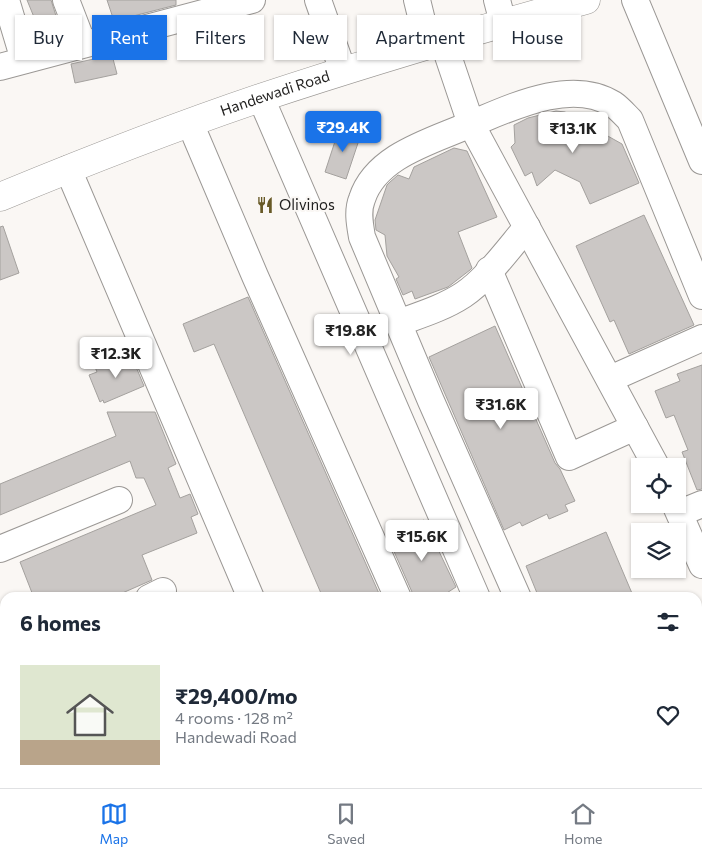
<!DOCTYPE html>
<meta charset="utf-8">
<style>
:root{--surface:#fff;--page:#f6f6f7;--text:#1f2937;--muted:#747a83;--line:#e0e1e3;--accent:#1a73e8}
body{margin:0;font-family:Commissioner,sans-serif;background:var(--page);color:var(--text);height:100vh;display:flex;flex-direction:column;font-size:19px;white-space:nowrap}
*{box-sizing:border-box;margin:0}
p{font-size:16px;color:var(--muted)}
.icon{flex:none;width:28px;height:28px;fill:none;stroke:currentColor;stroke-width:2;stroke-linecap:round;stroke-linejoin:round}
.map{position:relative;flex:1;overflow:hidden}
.panel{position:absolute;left:0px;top:592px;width:702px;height:196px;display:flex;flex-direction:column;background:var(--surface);border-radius:15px 15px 0 0;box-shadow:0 1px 4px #0004}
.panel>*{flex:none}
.guide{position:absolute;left:15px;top:15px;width:672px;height:45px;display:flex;gap:10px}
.fabs{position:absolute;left:631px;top:458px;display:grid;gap:10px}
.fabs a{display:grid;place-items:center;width:55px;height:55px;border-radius:0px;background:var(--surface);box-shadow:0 1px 4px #0004;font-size:25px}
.price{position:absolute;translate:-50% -42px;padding:0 11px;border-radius:5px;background:#fff;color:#222;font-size:16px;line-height:32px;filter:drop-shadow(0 1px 2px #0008)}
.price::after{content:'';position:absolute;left:50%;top:30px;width:15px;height:11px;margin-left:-8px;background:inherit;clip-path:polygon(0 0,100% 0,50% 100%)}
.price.selected{background:var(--accent);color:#fff}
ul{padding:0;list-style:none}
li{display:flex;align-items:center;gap:15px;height:125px;padding:0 20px}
li span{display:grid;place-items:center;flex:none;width:140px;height:100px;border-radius:0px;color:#555}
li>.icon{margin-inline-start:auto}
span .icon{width:60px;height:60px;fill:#fffc;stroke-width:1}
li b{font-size:21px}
h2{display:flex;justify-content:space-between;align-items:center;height:60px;padding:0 20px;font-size:21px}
.chip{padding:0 18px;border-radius:0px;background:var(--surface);box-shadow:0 1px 4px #0004;font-size:18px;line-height:45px}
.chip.selected{background:var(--accent);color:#fff}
.dock{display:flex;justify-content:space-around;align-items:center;height:70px;border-top:1px solid var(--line);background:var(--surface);font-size:14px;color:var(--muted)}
.dock a{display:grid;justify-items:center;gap:2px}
.dock .selected{color:var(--accent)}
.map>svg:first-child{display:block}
</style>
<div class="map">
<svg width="702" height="788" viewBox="0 0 702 788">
<rect width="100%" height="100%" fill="#faf7f4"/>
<g fill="#cbc7c5" stroke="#a4a19e">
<path d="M 27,0 L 51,0 L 57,19 L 38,27 Z"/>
<path d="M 107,0 L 176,0 L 176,5 L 114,21 Z"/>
<path d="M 112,55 L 117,74 L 75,83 L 71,64 Z"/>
<path d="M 556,111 L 565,112 L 622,144 L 639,183 L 590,204 L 580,182 L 555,170 L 537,186 L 532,172 L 525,176 L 511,147 L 515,143 L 514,125 L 528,118 Z"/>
<path d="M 340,126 L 361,134 L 346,179 L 325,172 Z"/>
<path d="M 454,148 L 467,151 L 497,217 L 458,232 L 472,268 L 470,270 L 448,287 L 415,299 L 412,291 L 403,295 L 396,279 L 399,277 L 387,256 L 385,235 L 376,230 L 375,220 L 387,185 L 390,182 L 398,175 L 409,179 L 414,167 Z"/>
<path d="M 644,215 L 694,325 L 629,354 L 614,320 L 610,322 L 576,246 Z"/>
<path d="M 3,226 L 19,273 L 0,280 L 0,227 Z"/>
<path d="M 248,297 L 381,598 L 323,598 L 214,344 L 194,352 L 183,324 Z"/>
<path d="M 495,326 L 555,463 L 560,469 L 575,501 L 565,505 L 568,511 L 549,519 L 547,514 L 522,526 L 520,522 L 504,530 L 429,357 Z"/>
<path d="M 127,355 L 130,363 L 134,362 L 144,386 L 104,403 L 103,400 L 100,402 L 89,375 L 97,372 L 95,367 Z"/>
<path d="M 702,365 L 702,489 L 697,490 L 682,452 L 688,450 L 674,415 L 666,418 L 655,391 L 680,381 L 677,374 Z"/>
<path d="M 107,412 L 155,412 L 176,464 L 168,468 L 180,498 L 190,494 L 198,514 L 191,517 L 197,533 L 142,555 L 152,580 L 111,598 L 34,598 L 20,562 L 156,505 L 144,478 L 136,478 L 130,461 L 0,515 L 0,484 L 116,436 Z"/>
<path d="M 424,520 L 456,587 L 439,598 L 413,598 L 412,592 L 388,538 Z"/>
<path d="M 606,532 L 634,598 L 539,598 L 526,566 Z"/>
</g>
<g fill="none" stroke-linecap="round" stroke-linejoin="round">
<g stroke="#9b9895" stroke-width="28">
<g id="minor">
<path d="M 6,0 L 24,60"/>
<path d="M 66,0 L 83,44"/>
<path d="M 318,0 L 343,71"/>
<path d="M 417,0 L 428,45"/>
<path d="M 497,0 L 503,23"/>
<path d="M 635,0 L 702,161"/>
<path d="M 443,41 L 471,124 C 512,107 571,78 613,104 C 619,108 625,115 630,120 L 702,296"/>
<path d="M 0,67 L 252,0"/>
<path d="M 261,98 L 477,598"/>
<path d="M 190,123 L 255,276 L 398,598"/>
<path d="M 68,169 L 251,598"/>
<path d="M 489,270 L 569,457 L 635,427"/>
<path d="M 398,323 C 420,315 443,308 463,295 C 486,280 509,248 527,227"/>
<path d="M 610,379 L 702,338"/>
<path d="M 675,504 L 702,565"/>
<path d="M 680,513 L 702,504"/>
<path d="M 0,549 L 119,500"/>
<path d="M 149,598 L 163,591"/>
<path d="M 518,598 L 431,401 L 362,237 C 360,225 357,211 362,199 C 376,155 433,141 471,124 L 656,466"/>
<path d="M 0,658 L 5,669"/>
<path d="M 60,784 L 62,788"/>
<path d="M 336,784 L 338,788"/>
<path d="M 481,784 L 482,788"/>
<path d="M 557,784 L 559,788"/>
<path d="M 597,784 L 599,788"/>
</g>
</g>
<g stroke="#9b9895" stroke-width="29">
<g id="major">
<path id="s1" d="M 0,197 C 87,161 174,127 263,97 C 369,62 477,30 586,0"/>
</g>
</g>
<use href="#minor" stroke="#fff" stroke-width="26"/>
<use href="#major" stroke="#fff" stroke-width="28"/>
</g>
<defs>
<g id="restaurant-bare" transform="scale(1.35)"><path d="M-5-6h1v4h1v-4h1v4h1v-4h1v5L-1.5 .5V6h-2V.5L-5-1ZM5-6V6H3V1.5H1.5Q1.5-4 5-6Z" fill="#675926" stroke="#faf7f4" stroke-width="2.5" paint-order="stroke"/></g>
</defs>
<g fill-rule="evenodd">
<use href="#restaurant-bare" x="265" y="205"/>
</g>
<g text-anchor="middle" stroke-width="4" stroke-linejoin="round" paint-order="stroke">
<g font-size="15" fill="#201f1e" stroke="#faf7f4">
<text dy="5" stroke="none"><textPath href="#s1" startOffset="294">Handewadi Road</textPath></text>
</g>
<g font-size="15" fill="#201f1e" stroke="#faf7f4" text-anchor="start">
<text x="279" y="210">Olivinos</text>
</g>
</g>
</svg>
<div class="fabs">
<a><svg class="icon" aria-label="locate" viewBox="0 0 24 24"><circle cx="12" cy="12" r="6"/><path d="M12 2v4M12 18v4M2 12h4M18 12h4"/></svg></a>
<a><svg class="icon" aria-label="layers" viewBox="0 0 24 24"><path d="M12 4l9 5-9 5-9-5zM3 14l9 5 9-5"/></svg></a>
</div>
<b class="price selected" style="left:343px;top:153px">₹29.4K</b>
<b class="price" style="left:573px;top:154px">₹13.1K</b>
<b class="price" style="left:351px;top:356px">₹19.8K</b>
<b class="price" style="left:116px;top:379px">₹12.3K</b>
<b class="price" style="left:501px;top:430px">₹31.6K</b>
<b class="price" style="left:422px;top:562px">₹15.6K</b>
<div class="guide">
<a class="chip">Buy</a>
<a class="chip selected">Rent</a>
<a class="chip">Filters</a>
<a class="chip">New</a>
<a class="chip">Apartment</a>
<a class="chip">House</a>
</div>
<section class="panel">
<h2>6 homes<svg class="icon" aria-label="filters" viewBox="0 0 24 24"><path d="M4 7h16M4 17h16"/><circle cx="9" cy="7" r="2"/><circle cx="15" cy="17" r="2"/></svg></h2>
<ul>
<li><span style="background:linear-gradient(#dfe7d0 75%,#b9a48a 0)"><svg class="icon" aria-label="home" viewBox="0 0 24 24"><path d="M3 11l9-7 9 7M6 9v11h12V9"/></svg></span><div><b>₹29,400/mo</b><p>4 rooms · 128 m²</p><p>Handewadi Road</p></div><svg class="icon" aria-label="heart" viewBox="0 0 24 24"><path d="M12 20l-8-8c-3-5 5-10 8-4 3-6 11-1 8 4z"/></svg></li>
</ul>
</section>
</div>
<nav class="dock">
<a class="selected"><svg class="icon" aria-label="map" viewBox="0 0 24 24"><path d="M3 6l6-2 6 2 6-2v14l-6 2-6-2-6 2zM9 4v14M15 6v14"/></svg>Map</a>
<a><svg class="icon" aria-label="saved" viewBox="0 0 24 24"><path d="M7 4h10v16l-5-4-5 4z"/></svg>Saved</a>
<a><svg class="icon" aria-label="home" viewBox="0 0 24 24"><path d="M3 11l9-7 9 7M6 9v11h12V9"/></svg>Home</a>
</nav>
